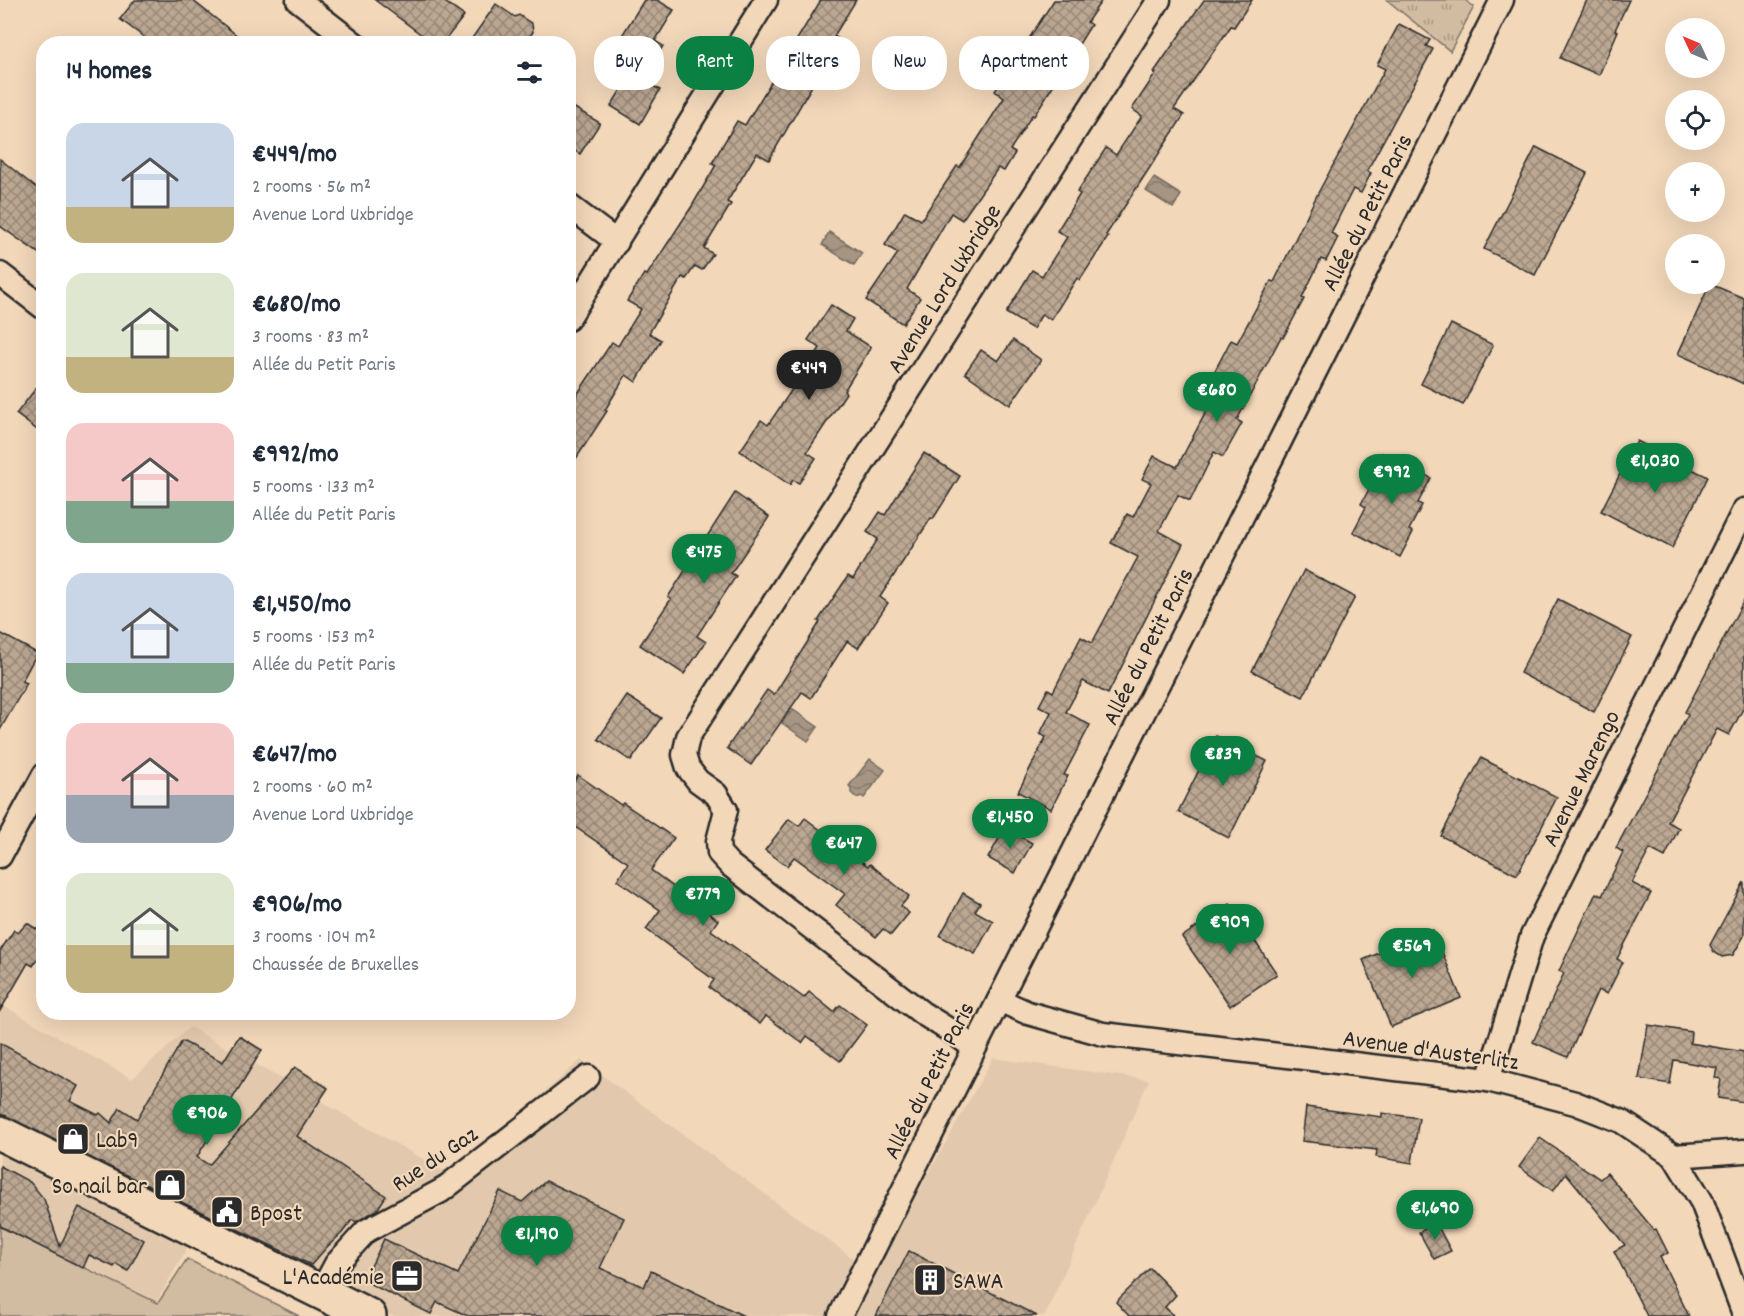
<!DOCTYPE html>
<meta charset="utf-8">
<style>
:root{--surface:#fff;--page:#f6f6f7;--text:#1f2937;--muted:#747a83;--accent:#0b8043}
body{margin:0;font-family:Dekko,sans-serif;background:var(--page);color:var(--text);height:100vh;display:flex;flex-direction:column;font-size:22px;white-space:nowrap}
*{box-sizing:border-box;margin:0}
p{font-size:20px;color:var(--muted)}
.icon{flex:none;width:33px;height:33px;fill:none;stroke:currentColor;stroke-width:2;stroke-linecap:round;stroke-linejoin:round}
.map{position:relative;flex:1;overflow:hidden}
.side{position:absolute;left:36px;top:36px;width:540px;height:984px;display:flex;flex-direction:column;background:var(--surface);border-radius:24px;box-shadow:0 6px 24px #0002}
.side>*{flex:none}
.top-card{position:absolute;left:594px;top:36px;width:570px;height:54px;display:flex;gap:12px}
.needle{width:39px;rotate:314deg}
.controls{position:absolute;left:1665px;top:18px;display:grid;gap:12px}
.controls a{display:grid;place-items:center;width:60px;height:60px;border-radius:50%;background:var(--surface);box-shadow:0 6px 24px #0002;font-size:30px}
.price{position:absolute;translate:-50% -51px;padding:0 14px;border-radius:21px;background:var(--accent);color:#fff;font-size:20px;line-height:39px;filter:drop-shadow(0 2px 3px #0008)}
.price::after{content:'';position:absolute;left:50%;top:36px;width:18px;height:14px;margin-left:-9px;background:inherit;clip-path:polygon(0 0,100% 0,50% 100%)}
.price.current{background:#222;color:#fff}
ul{padding:0;list-style:none}
li{display:flex;align-items:center;gap:18px;height:150px;padding:0 30px}
li span{display:grid;place-items:center;flex:none;width:168px;height:120px;border-radius:18px;color:#555}
li>.icon{margin-inline-start:auto}
span .icon{width:72px;height:72px;fill:#fffc;stroke-width:1}
li b{font-size:26px}
h2{display:flex;justify-content:space-between;align-items:center;height:72px;padding:0 30px;font-size:26px}
.pill{padding:0 21px;border-radius:24px;background:var(--surface);box-shadow:0 6px 24px #0002;font-size:21px;line-height:54px}
.pill.current{background:var(--accent);color:#fff}
.map>svg:first-child{display:block}
</style>
<div class="map">
<svg width="1744" height="1316" viewBox="0 0 1744 1316">
<defs>
<pattern id="grass-tufts" width="24" height="20" patternUnits="userSpaceOnUse" patternTransform="scale(1.5)"><rect width="24" height="20" fill="#d1bba1"/><path d="M3 7l-1-3M5 7V3M7 7l1-3M15 17l-1-3M17 17v-4M19 17l1-3" fill="none" stroke="#aa9883"/></pattern>
<pattern id="water-waves" width="16" height="10" patternUnits="userSpaceOnUse" patternTransform="scale(1.5)"><rect width="16" height="10" fill="#a59582"/><path d="M0 5q4-4 8 0t8 0" fill="none" stroke="#877a6b"/></pattern>
<pattern id="building-cross-hatch" width="8" height="8" patternUnits="userSpaceOnUse" patternTransform="scale(1.5)"><rect width="8" height="8" fill="#bba792"/><path d="M0 0l8 8M0 8l8-8" fill="none" stroke="#988877"/></pattern>
</defs>
<rect width="100%" height="100%" fill="#f2d7b9"/>
<filter id="ink" filterUnits="userSpaceOnUse"><feTurbulence type="fractalNoise" baseFrequency=".0167" numOctaves="2"/><feDisplacementMap in="SourceGraphic" scale="12" xChannelSelector="R" yChannelSelector="G"/><feConvolveMatrix kernelMatrix="1 2 1 2 8 2 1 2 1" color-interpolation-filters="sRGB"/></filter>
<g filter="url(#ink)">
<path fill="#e2c9ad" d="M 0,1004 L 132,1079 L 190,1027 L 451,1175 L 581,1060 L 873,1273 L 993,1058 L 1149,1080 L 1045,1316 L 392,1316 L 202,1222 L 157,1301 L 0,1226 Z"/>
<path fill="url(#grass-tufts)" stroke="#7e7366" stroke-width="1.5" d="M 1387,0 L 1465,0 L 1474,7 L 1450,51 Z"/>
<path fill="#d1bba1" stroke="#7e7366" stroke-width="1.5" d="M 0,1227 L 158,1303 L 187,1259 L 299,1316 L 0,1316 Z"/>
<g fill="url(#water-waves)" stroke="#746b5f" stroke-width="1.5">
<path d="M 1154,178 L 1181,195 L 1173,208 L 1146,191 Z"/>
<path d="M 829,232 L 862,253 L 854,265 L 822,245 Z"/>
<path d="M 792,709 L 818,727 L 808,741 L 782,723 Z"/>
<path d="M 870,759 L 885,770 L 864,798 L 861,796 L 857,798 L 851,793 L 851,788 L 849,786 Z"/>
</g>
<g fill="url(#building-cross-hatch)" stroke="#2b2b2b" stroke-width="1.5">
<path d="M 135,0 L 192,0 L 248,44 L 153,44 L 120,19 Z"/>
<path d="M 375,0 L 442,0 L 464,16 L 442,44 L 434,44 Z"/>
<path d="M 644,0 L 657,0 L 674,10 L 655,41 L 663,46 L 652,63 L 618,42 Z"/>
<path d="M 821,0 L 856,0 L 834,36 L 839,39 L 769,160 L 757,153 L 727,202 L 731,204 L 704,248 L 713,254 L 702,270 L 695,266 L 686,279 L 682,277 L 649,333 L 661,340 L 636,382 L 626,375 L 605,410 L 607,411 L 568,471 L 568,408 L 612,342 L 618,346 L 641,309 L 627,301 L 644,274 L 647,275 L 692,206 L 716,165 L 712,163 L 737,121 L 745,125 Z"/>
<path d="M 1054,0 L 1102,0 L 1087,22 L 1091,25 L 1034,116 L 1032,115 L 1010,150 L 1015,153 L 1004,171 L 998,168 L 962,220 L 951,213 L 907,289 L 920,298 L 903,324 L 866,300 L 898,253 L 885,245 L 905,211 L 921,220 L 957,166 L 960,167 L 1004,98 L 995,91 Z"/>
<path d="M 1204,0 L 1252,0 L 1234,27 L 1231,26 L 1174,109 L 1184,115 L 1106,235 L 1108,237 L 1080,280 L 1077,278 L 1051,320 L 1042,314 L 1033,329 L 1006,313 L 1032,270 L 1042,276 L 1067,237 L 1057,231 L 1080,194 L 1077,192 L 1106,148 L 1116,155 L 1142,116 L 1132,109 L 1156,73 L 1154,72 Z"/>
<path d="M 1587,0 L 1629,0 L 1615,30 L 1618,31 L 1599,75 L 1560,58 Z"/>
<path d="M 496,4 L 515,17 L 519,15 L 532,24 L 533,32 L 524,44 L 468,44 Z"/>
<path d="M 1399,24 L 1430,40 L 1426,46 L 1433,49 L 1367,171 L 1371,173 L 1361,193 L 1353,189 L 1331,233 L 1338,237 L 1326,261 L 1321,259 L 1302,298 L 1304,299 L 1283,338 L 1281,337 L 1237,420 L 1242,423 L 1223,457 L 1214,452 L 1190,501 L 1178,495 L 1159,531 L 1183,544 L 1108,694 L 1083,681 L 1066,712 L 1090,725 L 1064,775 L 1068,776 L 1051,809 L 1018,792 L 1046,737 L 1040,734 L 1051,712 L 1039,706 L 1048,689 L 1053,692 L 1081,637 L 1092,643 L 1138,557 L 1111,543 L 1127,514 L 1133,517 L 1151,483 L 1142,479 L 1154,456 L 1177,467 L 1220,385 L 1210,380 L 1231,340 L 1237,343 L 1271,281 L 1274,282 L 1318,193 L 1385,69 L 1377,65 Z"/>
<path d="M 631,73 L 660,90 L 640,124 L 611,106 Z"/>
<path d="M 568,104 L 600,123 L 580,154 L 568,147 Z"/>
<path d="M 1536,147 L 1587,173 L 1535,275 L 1484,249 Z"/>
<path d="M 0,159 L 44,194 L 44,257 L 0,226 Z"/>
<path d="M 1710,284 L 1744,298 L 1744,384 L 1678,354 Z"/>
<path d="M 831,305 L 853,319 L 846,331 L 871,347 L 844,391 L 846,393 L 807,452 L 816,458 L 799,483 L 793,480 L 790,485 L 740,451 L 761,420 L 768,425 L 820,348 L 808,340 Z"/>
<path d="M 1451,324 L 1493,345 L 1463,405 L 1421,384 Z"/>
<path d="M 1013,340 L 1041,360 L 1010,405 L 965,373 L 981,350 L 998,361 Z"/>
<path d="M 44,378 L 44,435 L 16,414 Z"/>
<path d="M 1637,441 L 1708,477 L 1672,548 L 1601,511 Z"/>
<path d="M 924,453 L 960,476 L 933,519 L 931,518 L 880,597 L 888,603 L 858,648 L 847,641 L 811,698 L 802,692 L 751,765 L 727,748 L 767,690 L 774,695 L 820,622 L 818,621 L 848,576 L 853,579 L 878,539 L 867,532 L 880,512 L 885,515 Z"/>
<path d="M 1382,453 L 1431,478 L 1418,503 L 1422,505 L 1409,530 L 1413,532 L 1400,557 L 1353,532 L 1366,507 L 1361,504 L 1373,482 L 1368,480 Z"/>
<path d="M 735,493 L 769,517 L 731,573 L 736,576 L 697,636 L 706,642 L 684,674 L 640,645 L 671,599 L 668,597 Z"/>
<path d="M 1304,570 L 1355,597 L 1303,697 L 1252,671 Z"/>
<path d="M 1558,599 L 1632,637 L 1594,712 L 1520,673 Z"/>
<path d="M 1744,600 L 1744,707 L 1729,735 L 1717,729 L 1668,822 L 1679,828 L 1665,857 L 1650,849 L 1632,883 L 1651,893 L 1617,959 L 1623,962 L 1607,994 L 1598,990 L 1568,1057 L 1533,1042 L 1564,973 L 1559,971 L 1596,893 L 1602,896 L 1623,852 L 1616,848 L 1688,714 L 1685,712 Z"/>
<path d="M 0,633 L 37,653 L 22,681 L 27,683 L 0,730 Z"/>
<path d="M 627,696 L 661,718 L 631,761 L 598,739 Z"/>
<path d="M 1216,736 L 1267,761 L 1229,838 L 1178,812 Z"/>
<path d="M 1481,758 L 1557,797 L 1517,875 L 1441,836 Z"/>
<path d="M 578,775 L 621,805 L 623,803 L 674,838 L 651,870 L 718,920 L 711,930 L 804,998 L 809,992 L 834,1012 L 840,1005 L 867,1025 L 840,1061 L 807,1036 L 802,1043 L 766,1016 L 760,1024 L 709,987 L 714,980 L 646,929 L 660,910 L 617,880 L 628,863 L 568,822 L 568,789 Z"/>
<path d="M 805,818 L 868,866 L 870,864 L 909,896 L 901,906 L 909,913 L 891,935 L 883,929 L 876,937 L 836,905 L 845,894 L 794,857 L 787,866 L 765,850 L 789,819 L 799,826 Z"/>
<path d="M 1005,828 L 1032,843 L 1015,873 L 988,858 Z"/>
<path d="M 1744,882 L 1744,936 L 1733,955 L 1722,957 L 1714,952 L 1710,945 Z"/>
<path d="M 963,893 L 980,903 L 975,911 L 993,921 L 975,954 L 940,936 Z"/>
<path d="M 1230,904 L 1277,974 L 1230,1006 L 1182,937 Z"/>
<path d="M 27,923 L 44,934 L 44,949 L 33,966 L 28,963 L 0,1011 L 0,951 L 14,930 L 18,933 Z"/>
<path d="M 1433,930 L 1461,998 L 1391,1027 L 1363,960 Z"/>
<path d="M 1648,1025 L 1691,1032 L 1690,1043 L 1744,1052 L 1744,1102 L 1718,1098 L 1721,1079 L 1715,1078 L 1717,1068 L 1674,1060 L 1670,1084 L 1639,1079 Z"/>
<path d="M 239,1036 L 262,1050 L 197,1157 L 209,1165 L 295,1067 L 328,1088 L 297,1136 L 386,1196 L 377,1210 L 356,1222 L 352,1220 L 342,1233 L 327,1247 L 311,1265 L 0,1114 L 0,1043 L 78,1086 L 70,1101 L 98,1115 L 100,1113 L 111,1123 L 120,1108 L 137,1119 L 182,1041 L 223,1062 Z"/>
<path d="M 1306,1107 L 1382,1117 L 1382,1113 L 1419,1118 L 1412,1163 L 1376,1157 L 1377,1150 L 1302,1141 Z"/>
<path d="M 1540,1138 L 1600,1179 L 1607,1173 L 1654,1230 L 1656,1229 L 1668,1253 L 1660,1257 L 1689,1316 L 1647,1316 L 1614,1251 L 1625,1245 L 1566,1173 L 1553,1191 L 1519,1167 Z"/>
<path d="M 0,1166 L 30,1182 L 44,1199 L 60,1246 L 79,1207 L 144,1240 L 128,1271 L 116,1264 L 114,1267 L 89,1255 L 83,1268 L 0,1226 Z"/>
<path d="M 546,1181 L 624,1218 L 600,1268 L 644,1287 L 651,1271 L 744,1316 L 468,1316 L 437,1302 L 431,1314 L 364,1281 L 384,1239 L 458,1274 L 500,1191 L 522,1202 Z"/>
<path d="M 1436,1223 L 1451,1251 L 1434,1259 L 1419,1232 Z"/>
<path d="M 909,1251 L 1037,1316 L 876,1316 Z"/>
<path d="M 1150,1268 L 1176,1295 L 1165,1307 L 1174,1316 L 1129,1316 L 1116,1302 Z"/>
</g>
<g fill="none" stroke-linecap="round" stroke-linejoin="round">
<g stroke="#2b2b2b" stroke-width="27">
<g id="street">
<path d="M 298,0 L 355,44"/>
<path d="M 568,205 L 617,242"/>
<path d="M 0,274 L 44,308"/>
<path d="M 568,319 L 766,0"/>
<path d="M 0,856 L 44,775"/>
<path d="M 999,1000 L 1028,1013 L 1103,1034 L 1488,1080 L 1575,1103 L 1621,1121 L 1674,1156 L 1702,1202 L 1744,1314"/>
<path d="M 974,1048 L 957,1035 L 922,1013 L 730,865 L 719,853 L 718,841 L 726,810 L 716,794 L 698,781 L 688,768 L 684,755 L 688,737 L 1159,0"/>
<path d="M 1488,1080 L 1532,936 L 1744,510"/>
<path d="M 1674,1156 L 1744,1151"/>
<path d="M 321,1292 L 336,1264 L 366,1231 L 441,1191 L 588,1077"/>
<path d="M 840,1316 L 1502,0"/>
</g>
</g>
<g stroke="#2b2b2b" stroke-width="38">
<path id="primary" d="M 0,1133 L 369,1316"/>
</g>
<use href="#street" stroke="#f2d7b9" stroke-width="22"/>
<use href="#primary" stroke="#f2d7b9" stroke-width="33"/>
</g>
</g>
<defs>
<g id="shop-square" transform="scale(1.725)"><rect x="-9" y="-9" width="18" height="18" rx="4" fill="#2b2b2b" stroke="#f2d7b9"/><path d="M-5-2.5h2.3a2.7 3.5 0 0 1 5.4 0H5L5.5 6h-11ZM-1.5-2.5h3a1.5 2.3 0 0 0-3 0Z" fill="#fff"/></g>
<g id="civic-square" transform="scale(1.725)"><rect x="-9" y="-9" width="18" height="18" rx="4" fill="#2b2b2b" stroke="#f2d7b9"/><path d="M-.6-6.5H3V-4.5H.6V-3L4-1V1h2V6H-6V1h2V-1L-.6-3ZM-1.2 2.5V6h2.4V2.5Z" fill="#fff"/></g>
<g id="office-square" transform="scale(1.725)"><rect x="-9" y="-9" width="18" height="18" rx="4" fill="#2b2b2b" stroke="#f2d7b9"/><path d="M-6-3h4V-5.5h4V-3h4V5H-6ZM-1-4.5V-3h2v-1.5ZM-6 0V1H6V0Z" fill="#fff"/></g>
<g id="building-square" transform="scale(1.725)"><rect x="-9" y="-9" width="18" height="18" rx="4" fill="#2b2b2b" stroke="#f2d7b9"/><path d="M-4-6H4V6H1V3H-1V6H-4ZM-2.5-4.3h1.7v1.8h-1.7ZM.8-4.3h1.7v1.8H.8ZM-2.5-1h1.7V.8h-1.7ZM.8-1h1.7V.8H.8Z" fill="#fff"/></g>
</defs>
<g fill-rule="evenodd">
<use href="#shop-square" x="73" y="1139"/>
<use href="#shop-square" x="170" y="1185"/>
<use href="#civic-square" x="227" y="1212"/>
<use href="#office-square" x="407" y="1276"/>
<use href="#building-square" x="930" y="1280"/>
</g>
<g text-anchor="middle" stroke-width="4.5" stroke-linejoin="round" paint-order="stroke">
<g font-size="24" fill="#2b2b2b" stroke="#f2d7b9">
<text transform="translate(1366 212) rotate(-63)" y="8">Allée du Petit Paris</text>
<text transform="translate(943 288) rotate(-58)" y="8">Avenue Lord Uxbridge</text>
<text transform="translate(1147 646) rotate(-63)" y="8">Allée du Petit Paris</text>
<text transform="translate(1580 778) rotate(-64)" y="8">Avenue Marengo</text>
<text transform="translate(1431 1049) rotate(8)" y="8">Avenue d'Austerlitz</text>
<text transform="translate(928 1080) rotate(-63)" y="8">Allée du Petit Paris</text>
<text transform="translate(434 1158) rotate(-34)" y="8">Rue du Gaz</text>
</g>
<g font-size="24" fill="#2b2b2b" stroke="#f2d7b9" text-anchor="start">
<text x="96" y="1147">Lab9</text>
<text x="147" y="1193" text-anchor="end">So nail bar</text>
<text x="250" y="1220">Bpost</text>
<text x="384" y="1284" text-anchor="end">L'Académie</text>
<text x="953" y="1288">SAWA</text>
</g>
</g>
</svg>
<div class="controls">
<a><svg class="needle" viewBox="-14 -14 28 28"><path d="M0-13l5 13h-10z" fill="#e53935"/><path d="M0 13l5-13h-10z" fill="#747a83"/></svg></a>
<a><svg class="icon" aria-label="locate" viewBox="0 0 24 24"><circle cx="12" cy="12" r="6"/><path d="M12 2v4M12 18v4M2 12h4M18 12h4"/></svg></a>
<a>+</a>
<a>−</a>
</div>
<b class="price current" style="left:809px;top:401px">€449</b>
<b class="price" style="left:1217px;top:423px">€680</b>
<b class="price" style="left:1655px;top:494px">€1,030</b>
<b class="price" style="left:1392px;top:505px">€992</b>
<b class="price" style="left:704px;top:585px">€475</b>
<b class="price" style="left:1223px;top:787px">€839</b>
<b class="price" style="left:1010px;top:850px">€1,450</b>
<b class="price" style="left:844px;top:876px">€647</b>
<b class="price" style="left:703px;top:927px">€779</b>
<b class="price" style="left:1230px;top:955px">€909</b>
<b class="price" style="left:1412px;top:979px">€569</b>
<b class="price" style="left:207px;top:1146px">€906</b>
<b class="price" style="left:1435px;top:1241px">€1,690</b>
<b class="price" style="left:537px;top:1267px">€1,190</b>
<div class="top-card">
<a class="pill">Buy</a>
<a class="pill current">Rent</a>
<a class="pill">Filters</a>
<a class="pill">New</a>
<a class="pill">Apartment</a>
</div>
<section class="side">
<h2>14 homes<svg class="icon" aria-label="filters" viewBox="0 0 24 24"><path d="M4 7h16M4 17h16"/><circle cx="9" cy="7" r="2"/><circle cx="15" cy="17" r="2"/></svg></h2>
<ul>
<li><span style="background:linear-gradient(#c9d6e8 70%,#c2b280 0)"><svg class="icon" aria-label="home" viewBox="0 0 24 24"><path d="M3 11l9-7 9 7M6 9v11h12V9"/></svg></span><div><b>€449/mo</b><p>2 rooms · 56 m²</p><p>Avenue Lord Uxbridge</p></div></li>
<li><span style="background:linear-gradient(#dfe7d0 70%,#c2b280 0)"><svg class="icon" aria-label="home" viewBox="0 0 24 24"><path d="M3 11l9-7 9 7M6 9v11h12V9"/></svg></span><div><b>€680/mo</b><p>3 rooms · 83 m²</p><p>Allée du Petit Paris</p></div></li>
<li><span style="background:linear-gradient(#f6c9c9 65%,#7fa58c 0)"><svg class="icon" aria-label="home" viewBox="0 0 24 24"><path d="M3 11l9-7 9 7M6 9v11h12V9"/></svg></span><div><b>€992/mo</b><p>5 rooms · 133 m²</p><p>Allée du Petit Paris</p></div></li>
<li><span style="background:linear-gradient(#c9d6e8 75%,#7fa58c 0)"><svg class="icon" aria-label="home" viewBox="0 0 24 24"><path d="M3 11l9-7 9 7M6 9v11h12V9"/></svg></span><div><b>€1,450/mo</b><p>5 rooms · 153 m²</p><p>Allée du Petit Paris</p></div></li>
<li><span style="background:linear-gradient(#f6c9c9 60%,#9aa5b1 0)"><svg class="icon" aria-label="home" viewBox="0 0 24 24"><path d="M3 11l9-7 9 7M6 9v11h12V9"/></svg></span><div><b>€647/mo</b><p>2 rooms · 60 m²</p><p>Avenue Lord Uxbridge</p></div></li>
<li><span style="background:linear-gradient(#dfe7d0 60%,#c2b280 0)"><svg class="icon" aria-label="home" viewBox="0 0 24 24"><path d="M3 11l9-7 9 7M6 9v11h12V9"/></svg></span><div><b>€906/mo</b><p>3 rooms · 104 m²</p><p>Chaussée de Bruxelles</p></div></li>
</ul>
</section>
</div>
